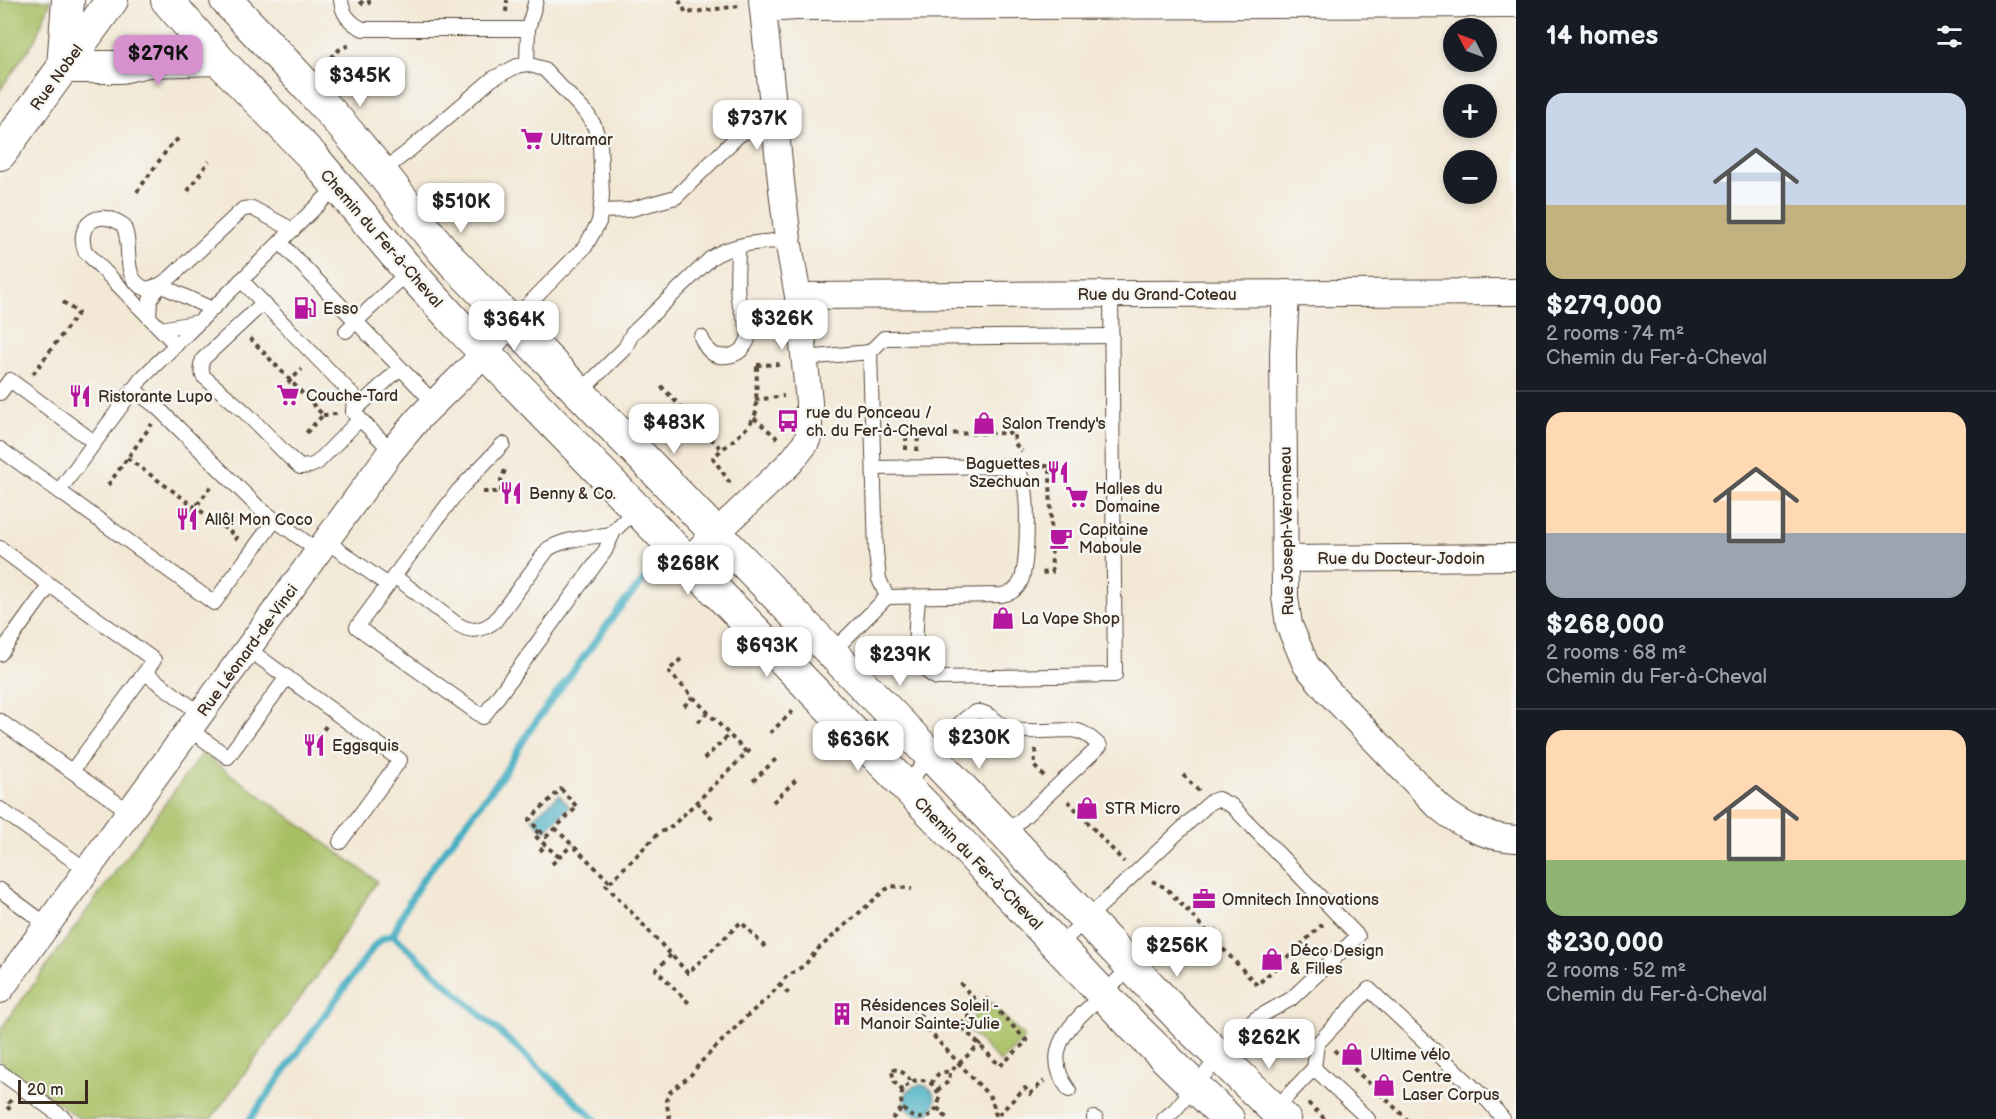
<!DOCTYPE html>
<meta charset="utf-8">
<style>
:root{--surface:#171b24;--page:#20242c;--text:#f1f3f6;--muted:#9ea1a6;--line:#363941;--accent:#d690ce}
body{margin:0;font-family:"Balsamiq Sans",sans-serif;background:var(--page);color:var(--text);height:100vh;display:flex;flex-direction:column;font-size:22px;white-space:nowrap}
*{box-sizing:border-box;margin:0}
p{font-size:20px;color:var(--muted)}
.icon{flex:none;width:33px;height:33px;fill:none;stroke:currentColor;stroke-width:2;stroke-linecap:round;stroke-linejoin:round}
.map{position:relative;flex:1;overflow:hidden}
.side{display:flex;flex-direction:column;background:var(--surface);width:480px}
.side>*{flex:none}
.needle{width:39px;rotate:312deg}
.buttons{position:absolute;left:1443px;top:18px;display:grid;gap:12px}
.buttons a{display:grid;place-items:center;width:54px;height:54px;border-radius:50%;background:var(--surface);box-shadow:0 3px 9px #0003;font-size:30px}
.scale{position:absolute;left:18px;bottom:15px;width:70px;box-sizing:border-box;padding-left:6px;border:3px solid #3b2a1e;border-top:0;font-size:16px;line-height:21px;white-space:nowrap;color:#3b2a1e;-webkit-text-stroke:4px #f6f6f2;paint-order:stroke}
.price{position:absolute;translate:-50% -51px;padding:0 14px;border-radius:12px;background:#fff;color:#222;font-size:20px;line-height:39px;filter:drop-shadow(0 2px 3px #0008)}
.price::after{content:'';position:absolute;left:50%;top:36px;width:18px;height:14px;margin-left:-9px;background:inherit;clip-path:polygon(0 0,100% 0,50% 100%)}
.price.current{background:var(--accent);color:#111}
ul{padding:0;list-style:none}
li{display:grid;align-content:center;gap:12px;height:318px;padding:0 30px}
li+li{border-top:2px solid var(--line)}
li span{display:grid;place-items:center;height:186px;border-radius:18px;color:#555}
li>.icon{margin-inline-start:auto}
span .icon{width:108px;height:108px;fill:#fffc;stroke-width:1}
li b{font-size:26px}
h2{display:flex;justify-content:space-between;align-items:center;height:72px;padding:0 30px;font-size:26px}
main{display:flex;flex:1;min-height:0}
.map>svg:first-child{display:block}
</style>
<main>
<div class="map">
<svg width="1516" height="1119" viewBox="0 0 1516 1119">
<rect width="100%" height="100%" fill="#f6f6f2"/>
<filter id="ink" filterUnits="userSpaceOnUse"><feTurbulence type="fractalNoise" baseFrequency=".0167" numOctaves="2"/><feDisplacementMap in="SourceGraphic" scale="12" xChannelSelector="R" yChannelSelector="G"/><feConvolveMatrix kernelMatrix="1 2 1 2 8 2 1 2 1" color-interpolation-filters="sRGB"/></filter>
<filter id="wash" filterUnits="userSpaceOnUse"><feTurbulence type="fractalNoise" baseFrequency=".008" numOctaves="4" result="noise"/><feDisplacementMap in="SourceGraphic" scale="24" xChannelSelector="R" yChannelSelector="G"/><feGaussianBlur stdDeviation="1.35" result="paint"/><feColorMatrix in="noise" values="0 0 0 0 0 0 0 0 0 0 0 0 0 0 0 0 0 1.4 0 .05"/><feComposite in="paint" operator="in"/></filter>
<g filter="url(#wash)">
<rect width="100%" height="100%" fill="#f3e8d5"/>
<g fill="#a8bf64" stroke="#727441" stroke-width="1.5">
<path d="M 0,0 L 51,0 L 35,40 L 0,90 Z"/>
<path d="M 202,753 L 377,881 L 320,971 L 211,1119 L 80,1119 L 0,1061 L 0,1030 Z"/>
<path d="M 989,1001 L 1025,1038 L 1000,1062 L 964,1025 Z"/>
</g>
<g fill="#44afc3" stroke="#406c70" stroke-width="1.5">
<path d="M 559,795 L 570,807 L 544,832 L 532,819 Z"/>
<circle cx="920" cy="1100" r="15"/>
</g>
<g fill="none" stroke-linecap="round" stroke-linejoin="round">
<g stroke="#44afc3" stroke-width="7">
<path d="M 393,935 L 404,911 L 423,879 L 502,776 L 532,727 L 622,605 L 660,562"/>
<path d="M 250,1119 L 375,945 L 383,938 L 393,935 L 595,1119"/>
</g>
</g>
</g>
<g filter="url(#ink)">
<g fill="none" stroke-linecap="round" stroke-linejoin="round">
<g stroke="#574639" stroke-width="16">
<g id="service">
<path d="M 341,0 C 342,14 350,23 363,29 L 528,29"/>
<path d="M 527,64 L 528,29 L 536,0"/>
<path d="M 381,172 L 406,153 L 492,79 L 517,66 L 527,64 L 544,69 L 588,115 L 594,125 L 600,144 L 602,196 L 599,222 L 585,247 L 511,322"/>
<path d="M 601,211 L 628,210 L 676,197 L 738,136 L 744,132 L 776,127"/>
<path d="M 280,242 L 434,403"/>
<path d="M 241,280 L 354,396 L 353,412"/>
<path d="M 263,303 L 203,359 L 201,365 L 203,376 L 245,412 L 289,457 L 300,467 L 310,466 L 317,463 L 360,419"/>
<path d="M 149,317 L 150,300 L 160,285 L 212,309"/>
<path d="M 161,329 L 199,322"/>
<path d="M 346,331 L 409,271"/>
<path d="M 701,337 C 705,346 709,354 719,356 C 727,357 736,355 741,350 C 759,333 740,316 738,298 C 736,281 738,264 738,247"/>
<path d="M 176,345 L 85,251 C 75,223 100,208 123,225 C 134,245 119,280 147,289 L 160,285 L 170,278 L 243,209 L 252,208 L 293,230"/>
<path d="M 870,352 L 884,338 L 1112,336"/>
<path d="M 805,358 L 870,352 L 876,552 L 879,579 L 887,597 L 832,652"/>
<path d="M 133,389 L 158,408 L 259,508 L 318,551"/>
<path d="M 0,393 L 10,380 L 94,442"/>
<path d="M 579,393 L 625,348 L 632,334 L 711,258 C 733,243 762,242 788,240"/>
<path d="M 0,449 L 59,491"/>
<path d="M 392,451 L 353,412 L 400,368"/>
<path d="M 874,468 L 1007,466 C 1014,469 1020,472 1023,481 C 1029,496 1028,569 1020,583 C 1016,591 1009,594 1001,595 L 887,597"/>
<path d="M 274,521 L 214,603 L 59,491 L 141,379 L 326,197 L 339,188"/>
<path d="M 326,541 L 388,585 L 357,627 L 483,717 L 605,551 L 614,531 L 637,508"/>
<path d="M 0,548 L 50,585"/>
<path d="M 394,576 L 457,624 C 471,633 482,631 495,621 L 548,549 C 565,538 592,537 612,534"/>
<path d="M 389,583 L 458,491 L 503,444"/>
<path d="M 918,597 C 917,624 907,664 937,678 L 1115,675 L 1111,294"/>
<path d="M 248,649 L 400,760 L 340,842"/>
<path d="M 0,654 L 50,585 L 154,660 L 72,771"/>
<path d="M 145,673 L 201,714"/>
<path d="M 0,721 L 130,812"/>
<path d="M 189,729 L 228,757 L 287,677"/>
<path d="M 905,786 C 918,772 961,715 976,712 C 988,710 997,724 1008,728 C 1022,734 1056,730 1073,730 C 1085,732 1091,738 1100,746 L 1006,834"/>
<path d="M 0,809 L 87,870"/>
<path d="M 0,890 L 47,925"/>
<path d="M 1058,946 L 1205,807 L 1212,801 L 1218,799 L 1232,806 L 1358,936 L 1291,999 L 1255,1019 L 1229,1045 L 1175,1110 L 1164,1119"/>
<path d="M 1314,1068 L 1317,1044 L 1369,989 L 1490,1103 L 1503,1119"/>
<path d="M 0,1072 L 65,1119"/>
<path d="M 1069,1090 C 1040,1052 1070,1024 1098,999 C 1109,988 1120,977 1132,967"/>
<path d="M 1274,1110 L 1314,1068 L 1368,1119"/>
<path d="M 1094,1118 L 1096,1119"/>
</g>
</g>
<g stroke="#574639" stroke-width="28">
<g id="minor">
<path d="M 763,9 L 797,7 L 1516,4"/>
<path d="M 1286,293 L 1283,353 L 1285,597 L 1289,625 L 1306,665 L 1326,689 L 1439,807 C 1463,827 1486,837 1516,839"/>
<path d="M 798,296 L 1516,292"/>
<path d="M 1285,559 L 1516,557"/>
<path d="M 688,560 L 791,462 L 805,444 L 809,435 L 809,402 L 798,296 L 788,240 L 781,181 L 762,0"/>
<path d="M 0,990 L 389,454 L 419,418 L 472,366 L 511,322"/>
</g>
</g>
<g stroke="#574639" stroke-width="34">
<g id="tertiary">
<path d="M 167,0 L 218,59 L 312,156 L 409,271 L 458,325 L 960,842 L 1133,1026 L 1228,1119"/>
<path d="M 226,0 C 274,51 323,101 367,155 C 397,190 422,228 453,262 L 894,717 L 1186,1024 L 1284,1119"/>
<path d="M 63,67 L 122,67 L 148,61 L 218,59"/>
<path d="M 63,67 L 68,0"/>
<path d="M 0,154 L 112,0"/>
</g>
</g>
<g stroke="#574639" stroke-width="4" stroke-dasharray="4.5 4.5" stroke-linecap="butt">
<path d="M 679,0 L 686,13 L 739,6"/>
<path d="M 360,1 L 363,4 L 369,3 L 369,0"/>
<path d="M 506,12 L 507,0"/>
<path d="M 324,64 L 341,48 L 351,45"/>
<path d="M 188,191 L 209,161"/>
<path d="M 137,192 L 169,147 L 179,138"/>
<path d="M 250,338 L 323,415 L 306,433"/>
<path d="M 757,365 L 783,364"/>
<path d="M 33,374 L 78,313 L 63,302"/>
<path d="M 288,383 L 302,369"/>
<path d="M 661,386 L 721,449"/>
<path d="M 755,400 L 784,396"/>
<path d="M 685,411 L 690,406 L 696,413"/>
<path d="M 323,415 L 337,414"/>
<path d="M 754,418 L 777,438"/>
<path d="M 906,450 L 906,434 L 1014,433 L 1015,444 L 1022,451"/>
<path d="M 917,451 L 918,434"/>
<path d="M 127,458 L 237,537 L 234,541"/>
<path d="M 1036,464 L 1038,466 L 1050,466 L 1050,471 L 1052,572 L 1040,573"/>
<path d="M 730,483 L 713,458 C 727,443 749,432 756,412 L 757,365"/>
<path d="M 108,485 L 152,424"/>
<path d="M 483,492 L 501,492 L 501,480 L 505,470"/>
<path d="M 192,512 L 212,485"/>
<path d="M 681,659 L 668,671 L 747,753"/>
<path d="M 684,706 L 693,697"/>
<path d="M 698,722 L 708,712"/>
<path d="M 770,733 L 796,708"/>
<path d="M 318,737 L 326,726"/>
<path d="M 1036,749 L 1034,766 L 1044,776"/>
<path d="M 704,759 L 730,734"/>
<path d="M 1183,775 L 1199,791"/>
<path d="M 753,781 L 777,758"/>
<path d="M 561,789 L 577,807 L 546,837 L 529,820 Z"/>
<path d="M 1068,801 L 1124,862"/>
<path d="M 697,802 L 713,819"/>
<path d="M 773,802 L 797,779"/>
<path d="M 555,828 L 610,882 L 606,885 L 688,973 L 741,922 L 768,950"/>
<path d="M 539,830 L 534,835 L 559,857"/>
<path d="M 540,851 L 546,845"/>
<path d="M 552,864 L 572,845"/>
<path d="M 1152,881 L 1166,888 L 1257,985 L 1323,924"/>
<path d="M 610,882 L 660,832 L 669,829 L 751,749"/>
<path d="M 1187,912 L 1196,904"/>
<path d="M 1210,936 L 1217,929"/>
<path d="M 671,955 L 656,970 L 691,1005"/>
<path d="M 960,983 L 980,1005"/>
<path d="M 779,984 L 791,996"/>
<path d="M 987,999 L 1027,1041 L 1000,1066 L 960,1025 Z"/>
<path d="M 912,1008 L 923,1018 L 927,1029 L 992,1099 L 996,1117 L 1025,1088 L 1030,1094 L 1044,1081"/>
<path d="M 1334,1050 L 1407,1119"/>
<circle cx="920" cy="1099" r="19"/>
<path d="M 931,1084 C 936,1075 939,1071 950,1072"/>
<path d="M 937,1090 C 945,1085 950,1082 950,1072 L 981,1043"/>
<path d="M 903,1091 L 895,1083 L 891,1069 C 902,1070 906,1074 912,1083"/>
<path d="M 11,1100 L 6,1106 L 11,1110"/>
<path d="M 1308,1103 L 1325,1119"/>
<path d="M 937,1108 L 941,1111 L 947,1119"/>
<path d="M 670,1119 L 666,1101 L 670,1092 L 690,1076 L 701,1062 L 749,1014 L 768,998 L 786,977 L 805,965 L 817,950 L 885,890 L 892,886 L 912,889"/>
<path d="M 892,1119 L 903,1107"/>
</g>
<use href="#service" stroke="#fff" stroke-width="14"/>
<use href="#minor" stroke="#fff" stroke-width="26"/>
<use href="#tertiary" stroke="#fff" stroke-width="32"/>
</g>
</g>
<defs>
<g id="supermarket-bare" transform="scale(1.8)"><path d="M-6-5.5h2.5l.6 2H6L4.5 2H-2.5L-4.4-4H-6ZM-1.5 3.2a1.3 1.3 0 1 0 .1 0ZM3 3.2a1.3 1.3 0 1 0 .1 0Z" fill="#b5179e" stroke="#f6f6f2" stroke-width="2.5" paint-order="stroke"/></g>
<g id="fuel-bare" transform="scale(1.8)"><path d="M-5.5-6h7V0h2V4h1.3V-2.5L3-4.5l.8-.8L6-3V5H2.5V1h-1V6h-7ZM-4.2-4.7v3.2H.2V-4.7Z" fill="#b5179e" stroke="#f6f6f2" stroke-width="2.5" paint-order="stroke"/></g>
<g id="restaurant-bare" transform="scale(1.8)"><path d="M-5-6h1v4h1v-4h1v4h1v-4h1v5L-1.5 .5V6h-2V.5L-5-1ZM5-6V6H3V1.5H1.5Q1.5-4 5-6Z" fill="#b5179e" stroke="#f6f6f2" stroke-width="2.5" paint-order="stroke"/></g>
<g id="bus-bare" transform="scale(1.8)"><path d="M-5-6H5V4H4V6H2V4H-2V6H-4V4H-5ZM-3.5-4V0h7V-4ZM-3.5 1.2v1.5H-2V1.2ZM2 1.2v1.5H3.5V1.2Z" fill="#b5179e" stroke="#f6f6f2" stroke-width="2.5" paint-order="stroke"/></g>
<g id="shop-bare" transform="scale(1.8)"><path d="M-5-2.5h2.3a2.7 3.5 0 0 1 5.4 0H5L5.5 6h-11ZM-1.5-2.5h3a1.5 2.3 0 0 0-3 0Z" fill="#b5179e" stroke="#f6f6f2" stroke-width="2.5" paint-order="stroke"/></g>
<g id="cafe-bare" transform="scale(1.8)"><path d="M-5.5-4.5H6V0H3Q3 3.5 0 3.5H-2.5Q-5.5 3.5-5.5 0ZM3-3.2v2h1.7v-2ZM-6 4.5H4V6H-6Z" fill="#b5179e" stroke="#f6f6f2" stroke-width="2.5" paint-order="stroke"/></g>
<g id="office-bare" transform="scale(1.8)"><path d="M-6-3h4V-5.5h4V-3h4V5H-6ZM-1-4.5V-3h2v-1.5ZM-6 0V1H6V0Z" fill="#b5179e" stroke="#f6f6f2" stroke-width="2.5" paint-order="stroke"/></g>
<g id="building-bare" transform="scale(1.8)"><path d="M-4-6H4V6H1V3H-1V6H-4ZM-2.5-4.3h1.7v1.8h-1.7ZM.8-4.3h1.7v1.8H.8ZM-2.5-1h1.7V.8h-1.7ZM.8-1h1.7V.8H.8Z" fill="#b5179e" stroke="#f6f6f2" stroke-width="2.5" paint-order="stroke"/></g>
</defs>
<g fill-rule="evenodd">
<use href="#supermarket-bare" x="532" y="139"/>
<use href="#fuel-bare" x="305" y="308"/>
<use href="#supermarket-bare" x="288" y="395"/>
<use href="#restaurant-bare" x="80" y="396"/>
<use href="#bus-bare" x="788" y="421"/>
<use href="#shop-bare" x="984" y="423"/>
<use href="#restaurant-bare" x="1058" y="472"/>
<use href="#restaurant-bare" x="511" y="493"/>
<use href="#supermarket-bare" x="1077" y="497"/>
<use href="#restaurant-bare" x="187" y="519"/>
<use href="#cafe-bare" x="1061" y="538"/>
<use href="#shop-bare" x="1003" y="618"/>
<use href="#restaurant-bare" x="314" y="745"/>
<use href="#shop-bare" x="1087" y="808"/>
<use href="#office-bare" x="1204" y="899"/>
<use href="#shop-bare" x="1272" y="959"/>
<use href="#building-bare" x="842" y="1014"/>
<use href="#shop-bare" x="1352" y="1054"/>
<use href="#shop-bare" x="1384" y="1085"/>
</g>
<g text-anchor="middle" stroke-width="5" stroke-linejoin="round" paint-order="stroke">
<g font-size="16" fill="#3b2a1e" stroke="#f6f6f2">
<text transform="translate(56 77) rotate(-54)" y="6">Rue Nobel</text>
<text transform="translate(382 238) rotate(49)" y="6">Chemin du Fer-à-Cheval</text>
<text x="1157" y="300">Rue du Grand-Coteau</text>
<text transform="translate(1286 531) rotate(-91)" y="6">Rue Joseph-Véronneau</text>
<text x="1401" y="564">Rue du Docteur-Jodoin</text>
<text transform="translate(247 650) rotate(-54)" y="6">Rue Léonard-de-Vinci</text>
<text transform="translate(979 863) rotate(46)" y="6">Chemin du Fer-à-Cheval</text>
</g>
<g font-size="16" fill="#3b2a1e" stroke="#f6f6f2" text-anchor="start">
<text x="550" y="145">Ultramar</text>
<text x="323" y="314">Esso</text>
<text x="306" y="401">Couche-Tard</text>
<text x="98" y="402">Ristorante Lupo</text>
<text x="806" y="418">rue du Ponceau /<tspan x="806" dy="18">ch. du Fer-à-Cheval</tspan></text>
<text x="1002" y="429">Salon Trendy's</text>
<text x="1040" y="469" text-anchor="end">Baguettes<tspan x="1040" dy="18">Szechuan</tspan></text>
<text x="1095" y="494">Halles du<tspan x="1095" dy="18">Domaine</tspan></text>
<text x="529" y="499">Benny &amp; Co.</text>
<text x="205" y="525">Allô! Mon Coco</text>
<text x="1079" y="535">Capitaine<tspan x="1079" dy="18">Maboule</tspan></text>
<text x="1021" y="624">La Vape Shop</text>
<text x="332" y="751">Eggsquis</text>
<text x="1105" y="814">STR Micro</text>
<text x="1222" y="905">Omnitech Innovations</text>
<text x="1290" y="956">Déco Design<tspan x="1290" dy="18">&amp; Filles</tspan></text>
<text x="860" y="1011">Résidences Soleil -<tspan x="860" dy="18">Manoir Sainte-Julie</tspan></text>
<text x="1370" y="1060">Ultime vélo</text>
<text x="1402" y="1082">Centre<tspan x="1402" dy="18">Laser Corpus</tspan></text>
</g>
</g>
</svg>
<div class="buttons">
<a><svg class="needle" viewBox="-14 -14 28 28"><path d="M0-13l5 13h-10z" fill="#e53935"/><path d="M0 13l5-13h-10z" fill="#9ea1a6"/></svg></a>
<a>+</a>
<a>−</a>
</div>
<div class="scale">20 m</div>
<b class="price current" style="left:158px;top:86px">$279K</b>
<b class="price" style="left:360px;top:108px">$345K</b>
<b class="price" style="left:757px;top:151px">$737K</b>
<b class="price" style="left:461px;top:234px">$510K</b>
<b class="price" style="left:782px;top:351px">$326K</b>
<b class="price" style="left:514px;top:352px">$364K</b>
<b class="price" style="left:674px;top:455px">$483K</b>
<b class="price" style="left:688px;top:596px">$268K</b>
<b class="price" style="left:767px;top:678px">$693K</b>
<b class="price" style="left:900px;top:687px">$239K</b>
<b class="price" style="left:979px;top:770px">$230K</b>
<b class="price" style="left:858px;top:772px">$636K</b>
<b class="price" style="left:1177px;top:978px">$256K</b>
<b class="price" style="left:1269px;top:1070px">$262K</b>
</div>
<section class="side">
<h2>14 homes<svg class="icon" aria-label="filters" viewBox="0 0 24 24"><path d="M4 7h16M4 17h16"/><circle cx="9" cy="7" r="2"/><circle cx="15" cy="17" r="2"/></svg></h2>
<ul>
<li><span style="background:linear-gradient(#c9d6e8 60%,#c2b280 0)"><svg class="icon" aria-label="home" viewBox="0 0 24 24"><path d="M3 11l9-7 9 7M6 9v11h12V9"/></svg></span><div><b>$279,000</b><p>2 rooms · 74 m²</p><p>Chemin du Fer-à-Cheval</p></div></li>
<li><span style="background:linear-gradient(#ffd9b3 65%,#9aa5b1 0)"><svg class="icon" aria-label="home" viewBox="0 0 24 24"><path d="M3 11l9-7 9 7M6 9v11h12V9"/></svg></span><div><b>$268,000</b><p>2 rooms · 68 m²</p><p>Chemin du Fer-à-Cheval</p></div></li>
<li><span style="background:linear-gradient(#ffd9b3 70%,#8fb573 0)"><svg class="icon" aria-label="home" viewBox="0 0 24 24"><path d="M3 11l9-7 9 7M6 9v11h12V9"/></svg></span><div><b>$230,000</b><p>2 rooms · 52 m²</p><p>Chemin du Fer-à-Cheval</p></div></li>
</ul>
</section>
</main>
